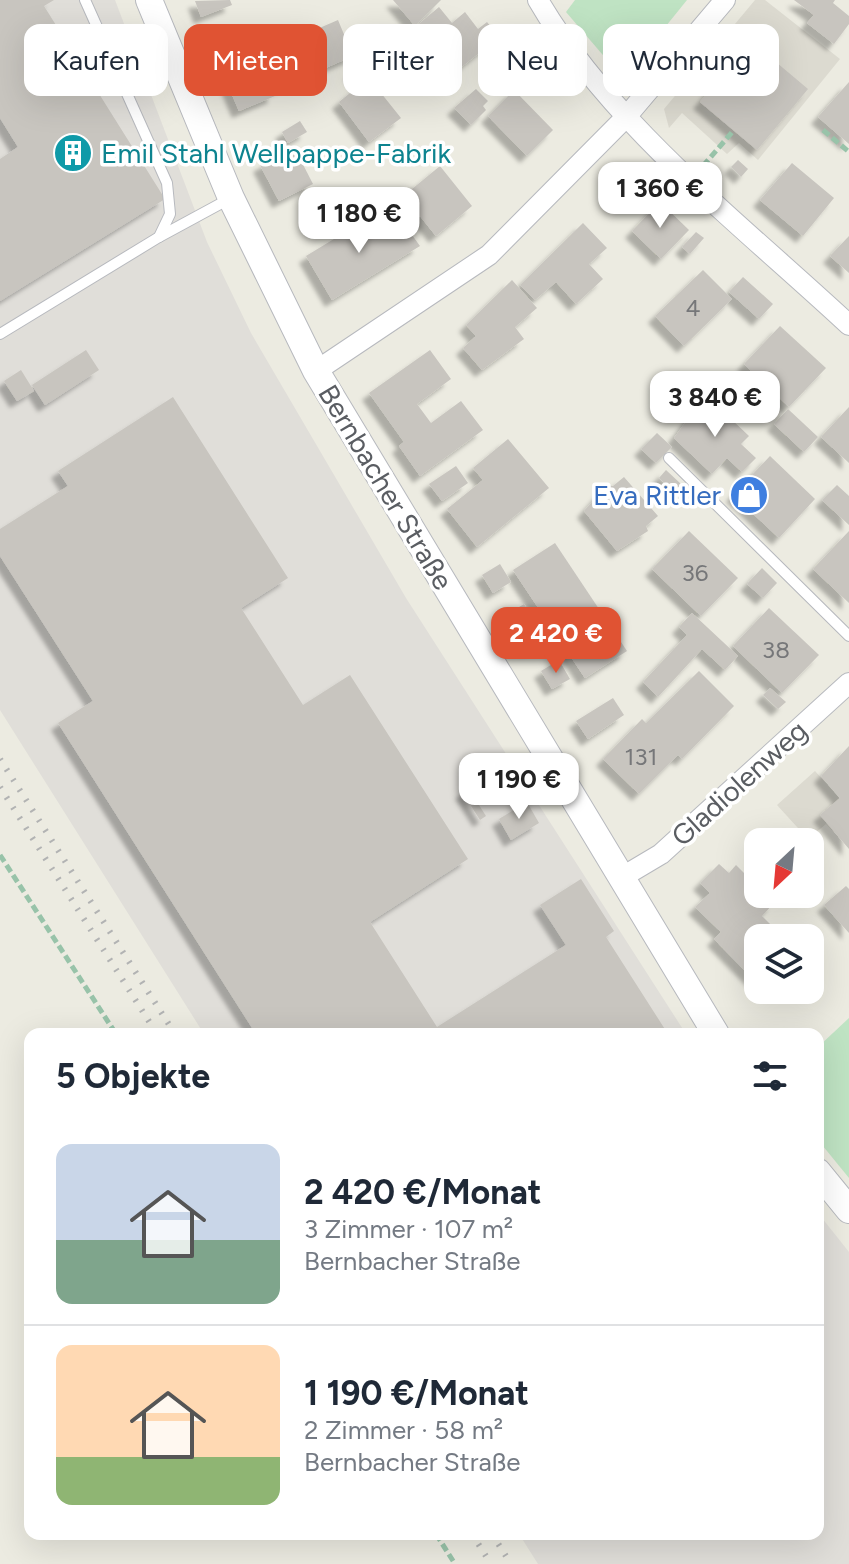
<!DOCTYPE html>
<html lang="de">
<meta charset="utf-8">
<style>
:root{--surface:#fff;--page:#f6f6f7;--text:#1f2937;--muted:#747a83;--line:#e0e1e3;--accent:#e05333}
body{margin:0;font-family:Figtree,sans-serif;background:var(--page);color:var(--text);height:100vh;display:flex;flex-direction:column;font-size:30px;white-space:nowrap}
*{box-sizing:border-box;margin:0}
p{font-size:26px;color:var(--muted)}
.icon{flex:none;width:44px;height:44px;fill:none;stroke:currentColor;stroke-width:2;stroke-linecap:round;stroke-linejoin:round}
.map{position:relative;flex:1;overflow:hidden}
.sheet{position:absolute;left:24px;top:1028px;width:800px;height:512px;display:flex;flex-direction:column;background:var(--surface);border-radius:16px;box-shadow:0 8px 32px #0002}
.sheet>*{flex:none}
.guide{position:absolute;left:24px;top:24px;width:802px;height:72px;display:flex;gap:16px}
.needle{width:52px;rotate:206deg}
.fabs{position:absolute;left:744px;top:828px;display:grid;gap:16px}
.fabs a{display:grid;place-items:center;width:80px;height:80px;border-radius:16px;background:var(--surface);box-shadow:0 8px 32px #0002;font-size:40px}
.price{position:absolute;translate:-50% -68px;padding:0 18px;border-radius:16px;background:#fff;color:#222;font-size:26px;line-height:52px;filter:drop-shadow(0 2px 4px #0008)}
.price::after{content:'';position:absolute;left:50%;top:48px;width:24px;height:18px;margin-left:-12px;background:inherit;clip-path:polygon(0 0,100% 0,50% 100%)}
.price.selected{background:var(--accent);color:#fff}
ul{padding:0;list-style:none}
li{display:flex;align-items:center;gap:24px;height:200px;padding:0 32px}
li+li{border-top:2px solid var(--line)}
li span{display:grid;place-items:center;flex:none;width:224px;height:160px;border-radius:16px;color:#555}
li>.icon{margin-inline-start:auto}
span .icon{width:96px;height:96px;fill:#fffc;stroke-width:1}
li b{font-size:34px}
h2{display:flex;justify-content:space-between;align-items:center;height:96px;padding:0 32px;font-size:34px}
.tag{padding:0 28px;border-radius:16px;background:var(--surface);box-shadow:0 8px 32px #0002;font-size:28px;line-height:72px}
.tag.selected{background:var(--accent);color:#fff}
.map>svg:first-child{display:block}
</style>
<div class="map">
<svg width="849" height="1564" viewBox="0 0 849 1564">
<defs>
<filter id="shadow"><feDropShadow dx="-7" dy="7" stdDeviation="2" flood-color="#0004"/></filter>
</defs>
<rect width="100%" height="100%" fill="#ecebe1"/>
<g fill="#e0ded9">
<path d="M 0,0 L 115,0 L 207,242 L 251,333 L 406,598 L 686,1034 L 204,1034 L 0,710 Z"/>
<path d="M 818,1213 L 849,1252 L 849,1564 L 538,1564 L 519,1534 L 818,1534 Z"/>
</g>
<g fill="#dcdad0">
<path d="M 755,0 L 765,0 L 840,59 L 758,160 L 739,143 L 727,154 L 682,113 L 669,128 L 664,109 Z"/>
<path d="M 815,771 L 840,799 L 849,819 L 834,832 L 826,824 L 808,839 L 777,805 Z"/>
</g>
<g fill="#bfe3c3">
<path d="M 575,0 L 687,0 L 649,47 L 608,61 L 566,12 Z"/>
<path d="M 849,1018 L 849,1178 L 818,1140 L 818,1047 Z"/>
</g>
<g fill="#c8c5bf" filter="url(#shadow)">
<path d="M 0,0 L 54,0 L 44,6 L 165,199 L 0,301 L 0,159 L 18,147 L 0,118 Z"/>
<path d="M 230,0 L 232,5 L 201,17 L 195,1 Z"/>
<path d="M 393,0 L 441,0 L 415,26 Z"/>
<path d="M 794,0 L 835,0 L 833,3 L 849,16 L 849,24 L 834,44 L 807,23 L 814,15 Z"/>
<path d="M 439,7 L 452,23 L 465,12 L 478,29 L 487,22 L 499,37 L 459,69 L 435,38 L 426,44 L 414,28 Z"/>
<path d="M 338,20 L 353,56 L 273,91 L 275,96 L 239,111 L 218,62 L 254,47 L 257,55 Z"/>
<path d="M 751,41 L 808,89 L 757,150 L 700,102 Z"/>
<path d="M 371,58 L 380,69 L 369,78 L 401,118 L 369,142 L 339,102 L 360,85 L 351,73 Z"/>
<path d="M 849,82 L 849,144 L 818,117 Z"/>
<path d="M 476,89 L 488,101 L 483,106 L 486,110 L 471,125 L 454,108 Z"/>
<path d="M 514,90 L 553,130 L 527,156 L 488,116 Z"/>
<path d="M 300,121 L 307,132 L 288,143 L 282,132 Z"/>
<path d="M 294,147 L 313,184 L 279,201 L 260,165 Z"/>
<path d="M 738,160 L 748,169 L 741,177 L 731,167 Z"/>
<path d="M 792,163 L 834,198 L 803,236 L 760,200 Z"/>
<path d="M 440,166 L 472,206 L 436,236 L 420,216 L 409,225 L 388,199 L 402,188 L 406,194 Z"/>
<path d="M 660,202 L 689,230 L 661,259 L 632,231 Z"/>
<path d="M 375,214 L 390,239 L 407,228 L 420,246 L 332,300 L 306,256 Z"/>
<path d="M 583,223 L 607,248 L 589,264 L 603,279 L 576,304 L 556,282 L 535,300 L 520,285 Z"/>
<path d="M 696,232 L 704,238 L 690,254 L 682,247 Z"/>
<path d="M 849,236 L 849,273 L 830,256 Z"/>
<path d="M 703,270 L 732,299 L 684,346 L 655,316 Z"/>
<path d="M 743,277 L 773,304 L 759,319 L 729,292 Z"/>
<path d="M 512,280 L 537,308 L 515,327 L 524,339 L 482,370 L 463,348 L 476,336 L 466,325 Z"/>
<path d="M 780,326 L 826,368 L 789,407 L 744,364 Z"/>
<path d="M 86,350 L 99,370 L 45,405 L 32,385 Z"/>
<path d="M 430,350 L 451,379 L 417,404 L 431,423 L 461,401 L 483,430 L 420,476 L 399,446 L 404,442 L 369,393 Z"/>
<path d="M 21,370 L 34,391 L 17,401 L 4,381 Z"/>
<path d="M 173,397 L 288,578 L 241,608 L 303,705 L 350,675 L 468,859 L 370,922 L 437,1027 L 566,945 L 540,905 L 581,879 L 614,931 L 606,937 L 668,1034 L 256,1034 L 58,723 L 93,701 L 0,556 L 0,529 L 68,486 L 58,471 Z"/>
<path d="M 711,400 L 749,436 L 741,444 L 756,458 L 742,472 L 727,458 L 712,474 L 674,438 L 696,408 L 699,412 Z"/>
<path d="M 849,407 L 849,463 L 821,437 Z"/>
<path d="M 788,409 L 818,437 L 804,452 L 774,424 Z"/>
<path d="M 657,433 L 672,447 L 656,463 L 641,449 Z"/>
<path d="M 508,439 L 549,488 L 477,547 L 447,509 L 483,480 L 473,468 Z"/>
<path d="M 770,456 L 815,499 L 779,538 L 733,495 Z"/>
<path d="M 456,466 L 468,483 L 442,501 L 429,484 Z"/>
<path d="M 666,470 L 681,484 L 674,492 L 659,478 Z"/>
<path d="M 624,477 L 658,516 L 646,526 L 648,531 L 617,551 L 584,511 L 607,485 L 613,486 Z"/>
<path d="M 837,485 L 849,496 L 849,525 L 822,500 Z"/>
<path d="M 689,531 L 738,578 L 701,616 L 652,569 Z"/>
<path d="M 849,531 L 849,603 L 813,569 Z"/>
<path d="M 555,543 L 627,651 L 585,678 L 513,570 Z"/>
<path d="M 500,564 L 511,582 L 493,593 L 482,575 Z"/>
<path d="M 762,568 L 777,583 L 763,598 L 747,584 Z"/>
<path d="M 524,604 L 546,639 L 528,650 L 506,615 Z"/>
<path d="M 769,608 L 819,655 L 782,693 L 733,646 Z"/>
<path d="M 692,613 L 738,656 L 725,670 L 702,649 L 658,697 L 643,682 L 687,635 L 679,627 Z"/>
<path d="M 559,660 L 570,679 L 552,689 L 541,671 Z"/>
<path d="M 699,671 L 734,706 L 682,759 L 678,755 L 639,794 L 603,759 L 642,719 L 646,723 Z"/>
<path d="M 770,688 L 786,702 L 778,709 L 763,695 Z"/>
<path d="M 613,698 L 624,715 L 588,739 L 576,721 Z"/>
<path d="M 849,746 L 849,849 L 820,815 L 840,798 L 821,776 Z"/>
<path d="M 468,788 L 486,816 L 480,820 L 462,792 Z"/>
<path d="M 527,802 L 539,823 L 511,840 L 499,819 Z"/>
<path d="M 810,846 L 823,860 L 810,872 Z"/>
<path d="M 719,864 L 729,873 L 736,865 L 758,887 L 758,894 L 765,894 L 774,903 L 762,916 L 784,938 L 758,938 L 758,984 L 714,939 L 721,932 L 695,907 L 710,893 L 700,883 Z"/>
<path d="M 846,886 L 849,889 L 849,933 L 824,905 Z"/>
</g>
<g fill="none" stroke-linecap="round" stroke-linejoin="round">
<g stroke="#b7b9be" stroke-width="12">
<g id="service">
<path d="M 159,237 L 231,198"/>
<path d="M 0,334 L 159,237 L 170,214 L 167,183 L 85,0"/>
<path d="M 669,458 L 849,636"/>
</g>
</g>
<g stroke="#b7b9be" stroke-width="22">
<g id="minor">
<path d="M 538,0 C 610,124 744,227 849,325"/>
<path d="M 316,371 L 489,255 L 626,117 L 725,0"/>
<path d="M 624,876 L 661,854 L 849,683"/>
</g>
</g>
<g stroke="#b7b9be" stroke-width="28">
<g id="tertiary">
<path d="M 149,0 L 231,198 L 316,371 L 716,1034"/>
<path d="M 818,1172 L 849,1210"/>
</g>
</g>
<g stroke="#98c3a9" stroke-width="5" stroke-dasharray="8 4" stroke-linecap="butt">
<path d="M 823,130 L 849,152"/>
<path d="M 703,166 L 734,130"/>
<path d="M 0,855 L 116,1034"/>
<path d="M 436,1534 L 455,1564"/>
</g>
<use href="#service" stroke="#fff" stroke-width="10"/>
<use href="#minor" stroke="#fff" stroke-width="20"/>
<use href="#tertiary" stroke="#fff" stroke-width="26"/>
<g stroke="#b2b3b3" stroke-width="6" stroke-dasharray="2 10" stroke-linecap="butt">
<path d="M 0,759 L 175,1034"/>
<path d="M 0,787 L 157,1034"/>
<path d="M 472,1534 L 491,1564"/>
<path d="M 492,1534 L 511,1564"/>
</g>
</g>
<defs>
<g id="building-disc" transform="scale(2)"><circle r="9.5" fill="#0f9aa8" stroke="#fff"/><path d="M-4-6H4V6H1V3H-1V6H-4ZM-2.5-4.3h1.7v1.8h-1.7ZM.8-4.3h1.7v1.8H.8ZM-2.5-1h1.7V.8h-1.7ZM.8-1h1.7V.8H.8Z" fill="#fff"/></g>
<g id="shop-disc" transform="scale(2)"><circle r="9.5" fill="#3f7fe0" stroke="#fff"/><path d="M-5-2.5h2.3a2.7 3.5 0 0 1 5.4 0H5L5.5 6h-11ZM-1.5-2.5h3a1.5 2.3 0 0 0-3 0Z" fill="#fff"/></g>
</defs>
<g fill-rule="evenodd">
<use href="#building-disc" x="73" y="153"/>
<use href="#shop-disc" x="749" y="495"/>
</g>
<g text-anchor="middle" stroke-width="7" stroke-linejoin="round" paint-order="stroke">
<g font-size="24" fill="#767779">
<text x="693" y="316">4</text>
<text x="695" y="581">36</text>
<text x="776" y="658">38</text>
<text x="641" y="765">131</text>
</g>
<g font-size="28" fill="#0d838f" stroke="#fff" text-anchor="start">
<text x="101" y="163">Emil Stahl Wellpappe-Fabrik</text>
</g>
<g font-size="28" fill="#5a5d62" stroke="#fff">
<text transform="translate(386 487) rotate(59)" y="10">Bernbacher Straße</text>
<text transform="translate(739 783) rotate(-42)" y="10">Gladiolenweg</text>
</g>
<g font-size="28" fill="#366cbe" stroke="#fff" text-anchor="end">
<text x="721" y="505">Eva Rittler</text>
</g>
</g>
</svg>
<div class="fabs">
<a><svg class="needle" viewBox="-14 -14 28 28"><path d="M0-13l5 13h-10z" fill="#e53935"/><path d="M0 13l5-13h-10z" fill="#747a83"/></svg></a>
<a><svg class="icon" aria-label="layers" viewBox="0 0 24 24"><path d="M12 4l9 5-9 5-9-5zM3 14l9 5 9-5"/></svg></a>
</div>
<b class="price" style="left:660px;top:230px">1 360 €</b>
<b class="price" style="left:359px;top:255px">1 180 €</b>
<b class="price" style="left:715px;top:439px">3 840 €</b>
<b class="price selected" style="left:556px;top:675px">2 420 €</b>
<b class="price" style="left:519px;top:821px">1 190 €</b>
<div class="guide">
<a class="tag">Kaufen</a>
<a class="tag selected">Mieten</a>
<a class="tag">Filter</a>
<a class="tag">Neu</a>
<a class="tag">Wohnung</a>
</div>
<section class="sheet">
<h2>5 Objekte<svg class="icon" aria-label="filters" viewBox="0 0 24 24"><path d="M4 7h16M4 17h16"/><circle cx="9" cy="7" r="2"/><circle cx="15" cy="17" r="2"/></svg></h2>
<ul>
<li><span style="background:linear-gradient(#c9d6e8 60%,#7fa58c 0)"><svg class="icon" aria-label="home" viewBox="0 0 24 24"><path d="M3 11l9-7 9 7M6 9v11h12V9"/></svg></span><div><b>2 420 €/Monat</b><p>3 Zimmer · 107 m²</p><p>Bernbacher Straße</p></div></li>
<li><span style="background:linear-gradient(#ffd9b3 70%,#8fb573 0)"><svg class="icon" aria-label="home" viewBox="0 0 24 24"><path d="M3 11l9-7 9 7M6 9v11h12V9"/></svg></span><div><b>1 190 €/Monat</b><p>2 Zimmer · 58 m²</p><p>Bernbacher Straße</p></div></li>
</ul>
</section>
</div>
